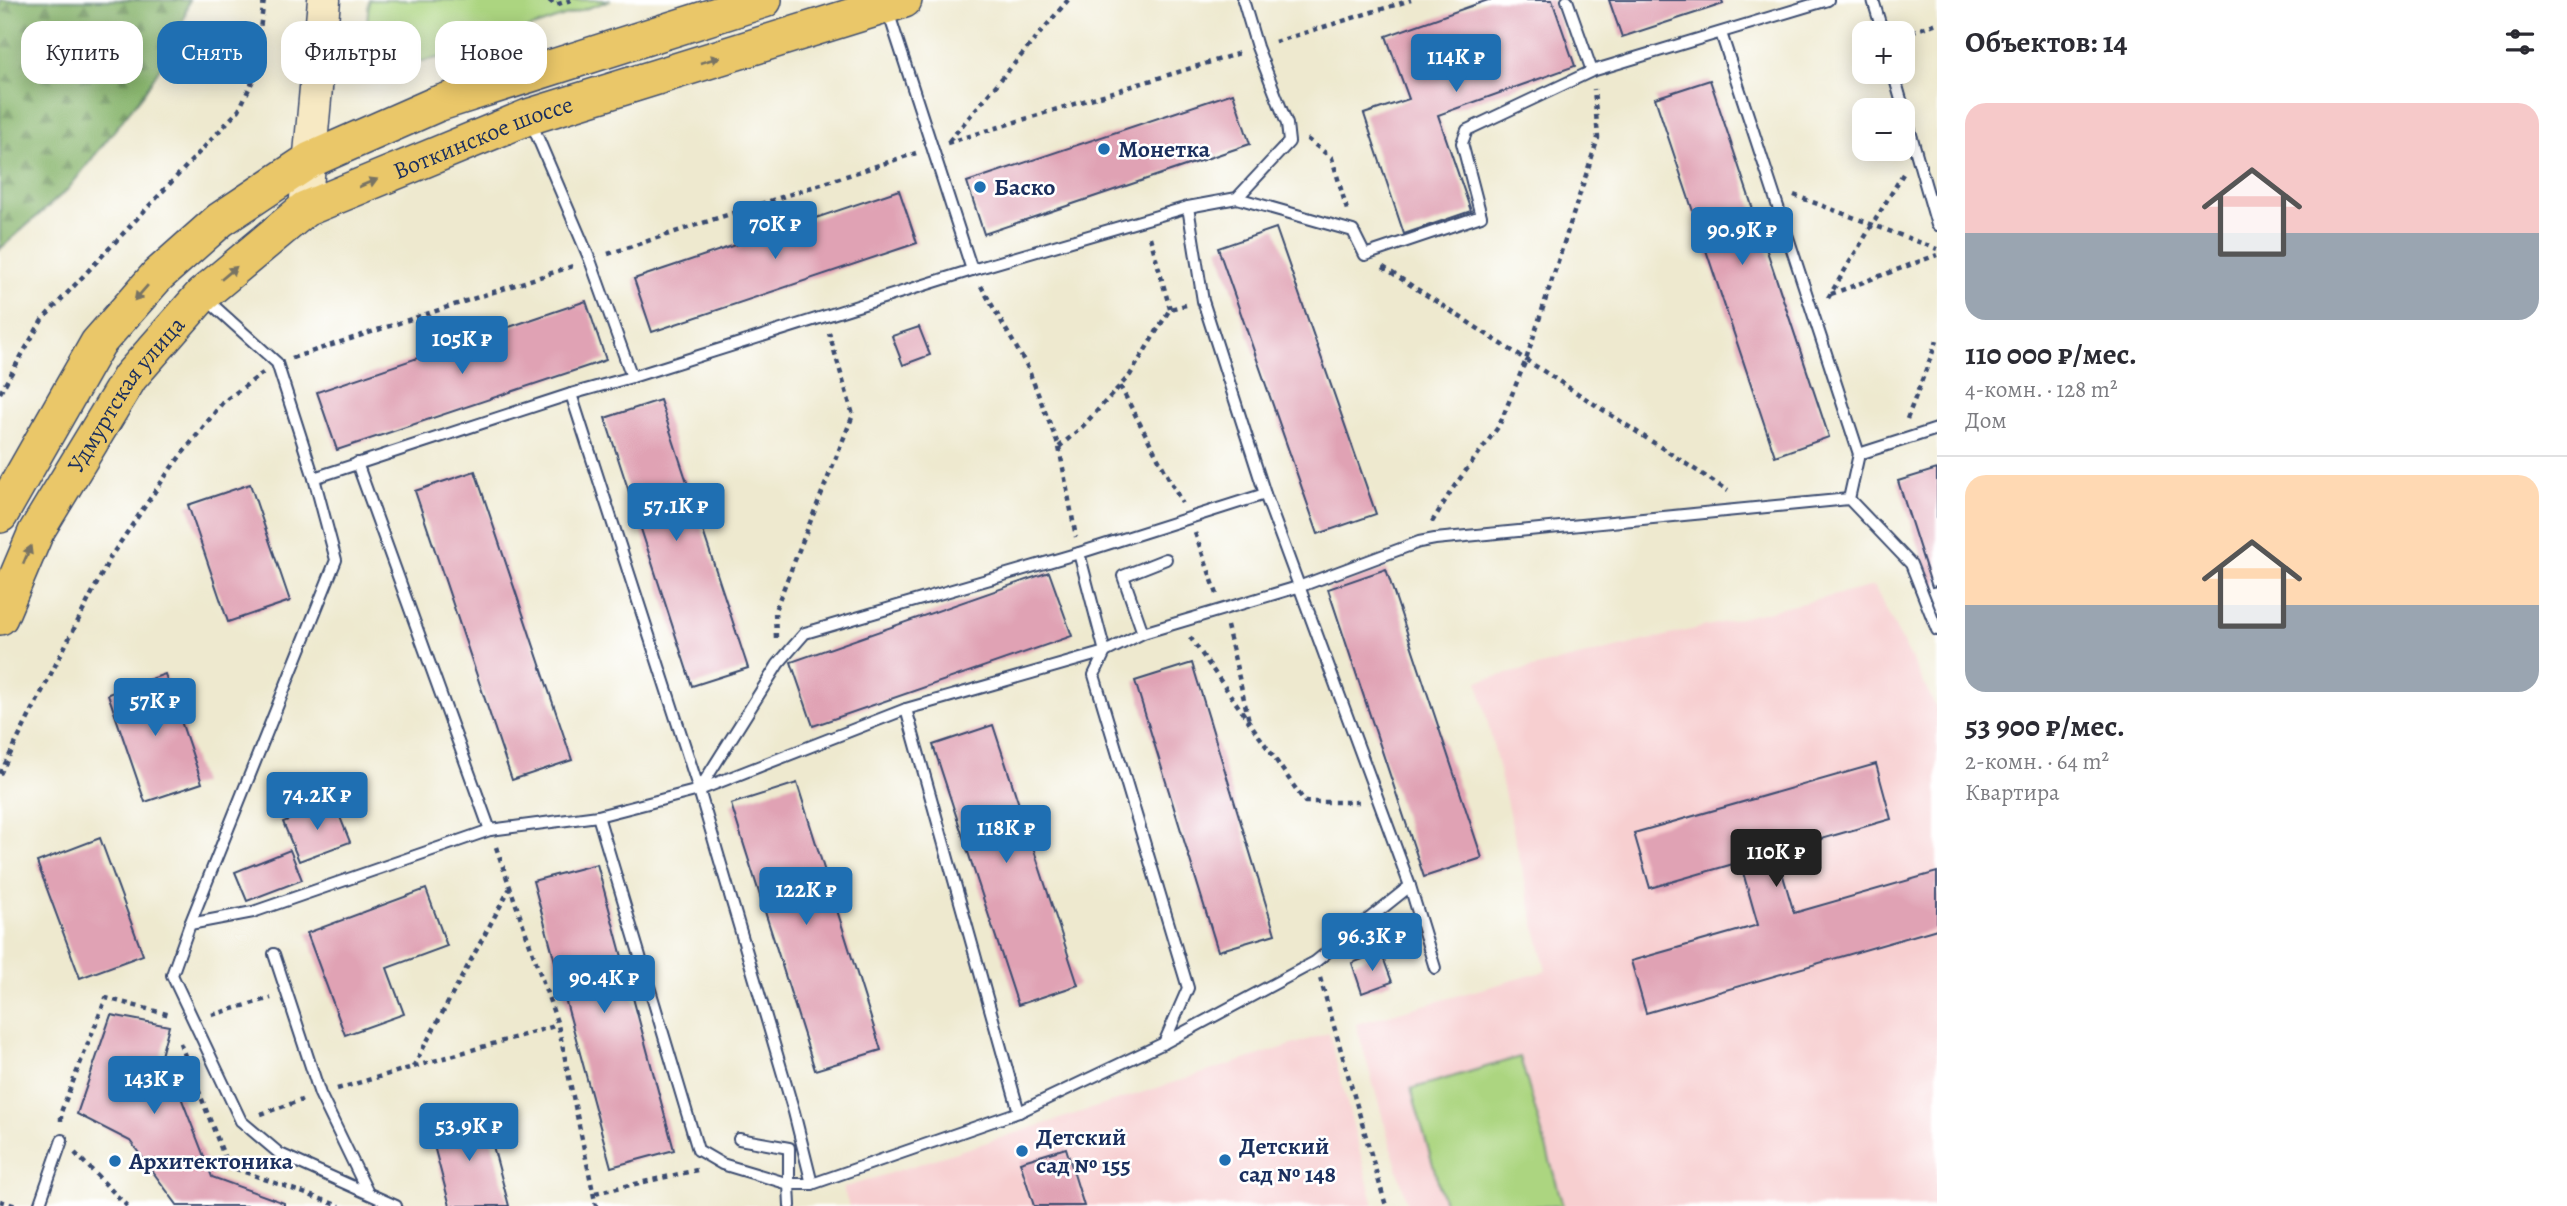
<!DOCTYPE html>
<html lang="ru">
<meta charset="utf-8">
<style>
:root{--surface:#fff;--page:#f2f2f3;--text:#2b2b33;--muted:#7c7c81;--line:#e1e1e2;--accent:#1f6fb2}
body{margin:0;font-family:Alegreya,serif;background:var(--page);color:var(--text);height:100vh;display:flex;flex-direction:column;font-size:26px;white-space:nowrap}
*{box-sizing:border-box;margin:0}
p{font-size:23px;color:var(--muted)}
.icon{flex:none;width:38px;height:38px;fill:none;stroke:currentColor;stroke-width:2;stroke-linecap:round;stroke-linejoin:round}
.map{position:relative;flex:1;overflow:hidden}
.panel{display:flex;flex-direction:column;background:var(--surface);width:630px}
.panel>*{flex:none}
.hud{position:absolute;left:21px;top:21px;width:665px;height:63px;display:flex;gap:14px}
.fabs{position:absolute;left:1852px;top:21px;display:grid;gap:14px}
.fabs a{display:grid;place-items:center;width:63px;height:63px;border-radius:14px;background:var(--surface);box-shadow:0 4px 18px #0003;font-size:35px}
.price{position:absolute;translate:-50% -60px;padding:0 16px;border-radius:7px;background:var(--accent);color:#fff;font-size:23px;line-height:46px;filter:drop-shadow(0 2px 4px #0008)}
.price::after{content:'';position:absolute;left:50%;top:42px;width:21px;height:16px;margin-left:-10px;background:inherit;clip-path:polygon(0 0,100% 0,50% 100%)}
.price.selected{background:#222;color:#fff}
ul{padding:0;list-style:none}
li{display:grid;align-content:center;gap:14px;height:371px;padding:0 28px}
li+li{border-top:2px solid var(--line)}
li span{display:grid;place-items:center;height:217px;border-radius:21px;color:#555}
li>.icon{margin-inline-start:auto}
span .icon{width:126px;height:126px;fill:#fffc;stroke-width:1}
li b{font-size:30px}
h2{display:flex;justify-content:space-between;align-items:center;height:84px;padding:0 28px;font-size:30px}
.pill{padding:0 24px;border-radius:21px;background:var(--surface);box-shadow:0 4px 18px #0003;font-size:24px;line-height:63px}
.pill.selected{background:var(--accent);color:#fff}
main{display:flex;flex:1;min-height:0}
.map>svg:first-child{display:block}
</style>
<main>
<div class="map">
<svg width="1937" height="1206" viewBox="0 0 1937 1206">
<defs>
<pattern id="forest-firs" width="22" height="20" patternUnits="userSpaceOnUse" patternTransform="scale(1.75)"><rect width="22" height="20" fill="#89b66e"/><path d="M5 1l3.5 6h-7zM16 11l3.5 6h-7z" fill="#6f945e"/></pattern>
</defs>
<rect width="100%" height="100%" fill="#fff"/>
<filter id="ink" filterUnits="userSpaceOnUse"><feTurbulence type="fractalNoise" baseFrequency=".0143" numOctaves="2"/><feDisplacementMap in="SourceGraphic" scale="14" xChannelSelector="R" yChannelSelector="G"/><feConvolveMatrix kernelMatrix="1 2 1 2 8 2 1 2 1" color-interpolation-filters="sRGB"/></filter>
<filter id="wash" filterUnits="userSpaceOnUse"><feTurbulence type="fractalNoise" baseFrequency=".00686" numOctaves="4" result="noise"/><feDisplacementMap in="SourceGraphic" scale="28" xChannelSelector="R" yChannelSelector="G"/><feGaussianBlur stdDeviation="1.57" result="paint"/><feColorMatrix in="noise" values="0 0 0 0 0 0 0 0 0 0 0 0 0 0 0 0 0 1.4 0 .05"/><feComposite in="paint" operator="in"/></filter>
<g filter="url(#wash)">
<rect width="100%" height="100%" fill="#eee9cf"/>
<g fill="#f7cfd0">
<path d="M 1874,586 L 1937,709 L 1937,1206 L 1408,1206 L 1356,1024 L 1546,971 L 1478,681 Z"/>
<path d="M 1329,1033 L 1374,1206 L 849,1206 L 843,1188 Z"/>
</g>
<g fill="#acd580" stroke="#64826f" stroke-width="2">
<path d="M 369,0 L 611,0 L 452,55 L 423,61 L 402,61 L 386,57 L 371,45 L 367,23 Z"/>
<path d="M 1520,1057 L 1563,1206 L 1445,1206 L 1411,1089 Z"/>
</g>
<path fill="url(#forest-firs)" stroke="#527266" stroke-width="2" d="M 0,0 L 189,0 L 178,39 L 144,93 L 68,189 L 0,249 Z"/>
<g id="blocks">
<g fill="#e0a2b4">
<path d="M 1488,0 L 1552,0 L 1575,66 L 1438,115 L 1471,211 L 1404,234 L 1364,114 L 1409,99 L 1386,36 Z"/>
<path d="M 1609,0 L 1722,0 L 1723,4 L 1622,37 Z"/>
<path d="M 1710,80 L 1829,437 L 1775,456 L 1655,98 Z"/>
<path d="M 1233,93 L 1250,144 L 984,234 L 967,182 Z"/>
<path d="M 899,190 L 917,243 L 652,332 L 634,279 Z"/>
<path d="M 1276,228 L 1376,514 L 1318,534 L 1218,248 Z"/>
<path d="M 586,301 L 606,360 L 337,450 L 317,392 Z"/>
<path d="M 919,327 L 930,355 L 903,365 L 892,336 Z"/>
<path d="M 660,400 L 748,668 L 692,686 L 605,418 Z"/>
<path d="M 1937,469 L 1937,586 L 1932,587 L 1898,481 Z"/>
<path d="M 475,471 L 572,760 L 512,780 L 415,491 Z"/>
<path d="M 250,484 L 290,601 L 228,622 L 188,505 Z"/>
<path d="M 1386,569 L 1482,858 L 1424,877 L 1328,589 Z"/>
<path d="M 1049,572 L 1072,636 L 813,726 L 791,662 Z"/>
<path d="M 1192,663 L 1275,934 L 1218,951 L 1135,681 Z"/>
<path d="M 165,674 L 202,783 L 145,802 L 108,694 Z"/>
<path d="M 993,725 L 1078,985 L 1018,1005 L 933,745 Z"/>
<path d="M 1876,764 L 1891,819 L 1776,852 L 1794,913 L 1937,872 L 1937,929 L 1646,1013 L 1631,961 L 1758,925 L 1740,862 L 1650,888 L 1634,833 Z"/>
<path d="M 797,783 L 881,1050 L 815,1070 L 731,804 Z"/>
<path d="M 334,802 L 350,842 L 299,861 L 283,822 Z"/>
<path d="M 100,838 L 143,955 L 80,978 L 37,862 Z"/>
<path d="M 290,850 L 302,880 L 247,901 L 235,872 Z"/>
<path d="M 597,864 L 674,1150 L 611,1167 L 533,881 Z"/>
<path d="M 426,889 L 447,946 L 387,968 L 404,1014 L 345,1035 L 307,933 Z"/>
<path d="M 1381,952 L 1392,982 L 1362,993 L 1352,963 Z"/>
<path d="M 111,1015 L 169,1026 L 155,1078 L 177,1087 L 212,1177 L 284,1203 L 284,1206 L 178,1206 L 130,1141 L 77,1114 Z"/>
<path d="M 484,1112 L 509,1206 L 450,1206 L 429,1127 Z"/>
<path d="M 1066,1148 L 1084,1206 L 1034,1206 L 1020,1162 Z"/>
</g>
</g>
</g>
<g filter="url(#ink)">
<use href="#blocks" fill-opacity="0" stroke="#3b4b6f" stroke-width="2"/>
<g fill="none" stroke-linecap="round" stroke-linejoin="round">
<g stroke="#3b4b6f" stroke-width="14">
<g id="service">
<path d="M 1567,0 L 1592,71"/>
<path d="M 1873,0 L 1883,33"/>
<path d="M 888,11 L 972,270"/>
<path d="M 1721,33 L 1859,454"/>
<path d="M 1893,72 L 1937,225"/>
<path d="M 531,122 L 590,260 L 632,377"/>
<path d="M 1237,198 L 1353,231 L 1365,255 L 1481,216 L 1462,143 L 1467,130 L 1592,71 L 1828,0"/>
<path d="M 204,297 L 277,363 L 314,478"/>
<path d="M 571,394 L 699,790 L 794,1112 L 812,1184"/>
<path d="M 357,463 L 490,830"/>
<path d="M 1849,499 L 1859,454 L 1937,429"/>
<path d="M 1079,553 L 1105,652 L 1094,675 L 1188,988 L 1164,1043"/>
<path d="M 1143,633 L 1123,576 L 1166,559"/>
<path d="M 906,709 L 1019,1112"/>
<path d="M 699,790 L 778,664 L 805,633 L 1079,553 L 1265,494"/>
<path d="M 598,816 L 698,1150 L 722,1164 L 789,1184 L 789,1148 L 739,1139"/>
<path d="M 1410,886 L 1435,968"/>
<path d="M 190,924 L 336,560 L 314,478 L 571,394 L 632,377 L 972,270 L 1188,207 L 1237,198 L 1289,142 L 1287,124 L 1257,47 L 1243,0"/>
<path d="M 274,954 L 320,1094 L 367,1191"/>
<path d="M 39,1206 L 62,1140"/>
<path d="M 396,1206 L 280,1154 L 241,1121 L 172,975 L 190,924 L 253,912 L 490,830 L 598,816 L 699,790 L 906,709 L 1105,652 L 1143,633 L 1301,586 L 1419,542 L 1435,539 L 1849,499 L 1911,564 L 1937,630"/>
<path d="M 790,1206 L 789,1184 L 812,1184 L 1019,1112 L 1164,1043 L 1315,962 L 1410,886 L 1265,494 L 1203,301 L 1188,207"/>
</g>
</g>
<g stroke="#3b4b6f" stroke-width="35">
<path id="secondary" d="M 305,209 L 324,0"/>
</g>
<g stroke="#3b4b6f" stroke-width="38">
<g id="primary">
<path d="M 0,515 L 98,343 L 157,276 L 220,220 L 310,160 L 437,104 L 764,0"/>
<path id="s1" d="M 0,617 L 36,532 L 130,377 L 202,295 L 305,209 L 528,117 L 904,0"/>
</g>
</g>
<g stroke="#3b4b6f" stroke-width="4.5" stroke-dasharray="5 5" stroke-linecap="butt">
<path d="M 549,0 L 555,5 L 571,0"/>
<path d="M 1902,35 L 1937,23"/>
<path d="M 1275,42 L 1411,0"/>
<path d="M 1307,139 L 1332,158 L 1347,210"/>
<path d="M 949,141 L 1068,0"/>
<path d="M 947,143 L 1240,53"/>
<path d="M 1794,195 L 1937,249"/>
<path d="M 1150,237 L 1170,309"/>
<path d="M 608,254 L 916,153"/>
<path d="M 1383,267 L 1728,491"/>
<path d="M 981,286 L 1027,366 L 1059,447 L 1076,537"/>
<path d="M 1831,294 L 1937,255"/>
<path d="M 1828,298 L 1903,174"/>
<path d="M 292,358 L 573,266"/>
<path d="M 1120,386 L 1182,503"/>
<path d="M 0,393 L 42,320 L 239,110 L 253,80 L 264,0"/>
<path d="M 1907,419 L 1937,341"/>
<path d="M 1059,447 L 1082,427 L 1130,375 L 1170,309 L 1186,305"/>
<path d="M 1432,522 L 1453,488 L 1499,426 L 1526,360 L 1598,138 L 1594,89"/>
<path d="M 1195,533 L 1217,594"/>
<path d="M 1227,626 L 1249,721"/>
<path d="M 1190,637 L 1305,802 L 1361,802"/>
<path d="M 776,638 L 775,610 L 853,415 L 829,333"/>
<path d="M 0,774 L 111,556 L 171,468 L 223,402 L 263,373"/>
<path d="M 496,847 L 558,1025 L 596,1206"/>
<path d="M 1320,978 L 1386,1206"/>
<path d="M 212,1015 L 271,998"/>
<path d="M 180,1043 L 228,1166 L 340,1206"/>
<path d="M 413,1067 L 510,888"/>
<path d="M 337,1089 L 558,1025"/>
<path d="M 261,1114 L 302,1100"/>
<path d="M 61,1121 L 61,1112 L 106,998 L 170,1015"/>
<path d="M 75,1153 L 127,1206"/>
<path d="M 595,1193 L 697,1170"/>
<path d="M 0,1201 L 16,1206"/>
</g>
<use href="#service" stroke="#fff" stroke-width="10"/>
<use href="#secondary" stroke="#f7e9c3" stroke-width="32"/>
<use href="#primary" stroke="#eac769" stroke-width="35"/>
</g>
<defs><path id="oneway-solid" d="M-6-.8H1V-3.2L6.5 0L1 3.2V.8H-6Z" transform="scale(1.75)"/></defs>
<g fill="#787363">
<use href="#oneway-solid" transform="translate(710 60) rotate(-17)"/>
<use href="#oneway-solid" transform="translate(368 183) rotate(-23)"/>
<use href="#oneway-solid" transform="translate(229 273) rotate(-40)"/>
<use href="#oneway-solid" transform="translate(141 293) rotate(131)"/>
<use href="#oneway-solid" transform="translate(27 555) rotate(-67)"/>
</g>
</g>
<g fill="#1f6fb2" stroke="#fff" stroke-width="2.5">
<circle cx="1104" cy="149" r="7"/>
<circle cx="980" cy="187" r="7"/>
<circle cx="1022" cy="1151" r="7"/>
<circle cx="1225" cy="1160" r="7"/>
<circle cx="115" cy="1161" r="7"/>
</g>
<g text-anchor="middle" stroke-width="5" stroke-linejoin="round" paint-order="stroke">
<g font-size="24" fill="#1b2f5e" stroke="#fff">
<text dy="8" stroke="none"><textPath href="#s1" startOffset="709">Воткинское шоссе</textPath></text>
<text dy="8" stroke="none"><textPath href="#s1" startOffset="257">Удмуртская улица</textPath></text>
</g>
<g font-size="24" font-weight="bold" fill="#1b2f5e" stroke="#fff" text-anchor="start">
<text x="1118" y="157">Монетка</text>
<text x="994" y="195">Баско</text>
<text x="1036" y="1145">Детский<tspan x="1036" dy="28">сад № 155</tspan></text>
<text x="1239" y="1154">Детский<tspan x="1239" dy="28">сад № 148</tspan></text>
<text x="129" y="1169">Архитектоника</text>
</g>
</g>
</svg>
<div class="fabs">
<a>+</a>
<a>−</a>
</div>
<b class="price" style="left:1456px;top:94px">114K ₽</b>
<b class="price" style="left:775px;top:261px">70K ₽</b>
<b class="price" style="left:1742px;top:267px">90.9K ₽</b>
<b class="price" style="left:462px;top:376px">105K ₽</b>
<b class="price" style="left:676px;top:543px">57.1K ₽</b>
<b class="price" style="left:155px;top:738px">57K ₽</b>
<b class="price" style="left:317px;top:832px">74.2K ₽</b>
<b class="price" style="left:1006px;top:865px">118K ₽</b>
<b class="price selected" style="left:1776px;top:889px">110K ₽</b>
<b class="price" style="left:806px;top:927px">122K ₽</b>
<b class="price" style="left:1372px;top:973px">96.3K ₽</b>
<b class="price" style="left:604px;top:1015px">90.4K ₽</b>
<b class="price" style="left:154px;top:1116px">143K ₽</b>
<b class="price" style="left:469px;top:1163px">53.9K ₽</b>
<div class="hud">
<a class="pill">Купить</a>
<a class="pill selected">Снять</a>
<a class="pill">Фильтры</a>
<a class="pill">Новое</a>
</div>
</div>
<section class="panel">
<h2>Объектов: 14<svg class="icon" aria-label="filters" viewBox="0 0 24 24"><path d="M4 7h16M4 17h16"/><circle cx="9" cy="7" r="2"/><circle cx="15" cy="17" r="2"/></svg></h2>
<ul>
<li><span style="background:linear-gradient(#f6c9c9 60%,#9aa5b1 0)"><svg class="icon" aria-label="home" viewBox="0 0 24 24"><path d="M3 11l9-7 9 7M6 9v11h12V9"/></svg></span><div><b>110 000 ₽/мес.</b><p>4-комн. · 128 m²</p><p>Дом</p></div></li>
<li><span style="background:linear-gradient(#ffd9b3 60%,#9aa5b1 0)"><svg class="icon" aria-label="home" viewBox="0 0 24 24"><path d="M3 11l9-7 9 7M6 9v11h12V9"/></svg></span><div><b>53 900 ₽/мес.</b><p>2-комн. · 64 m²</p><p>Квартира</p></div></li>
</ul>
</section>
</main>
